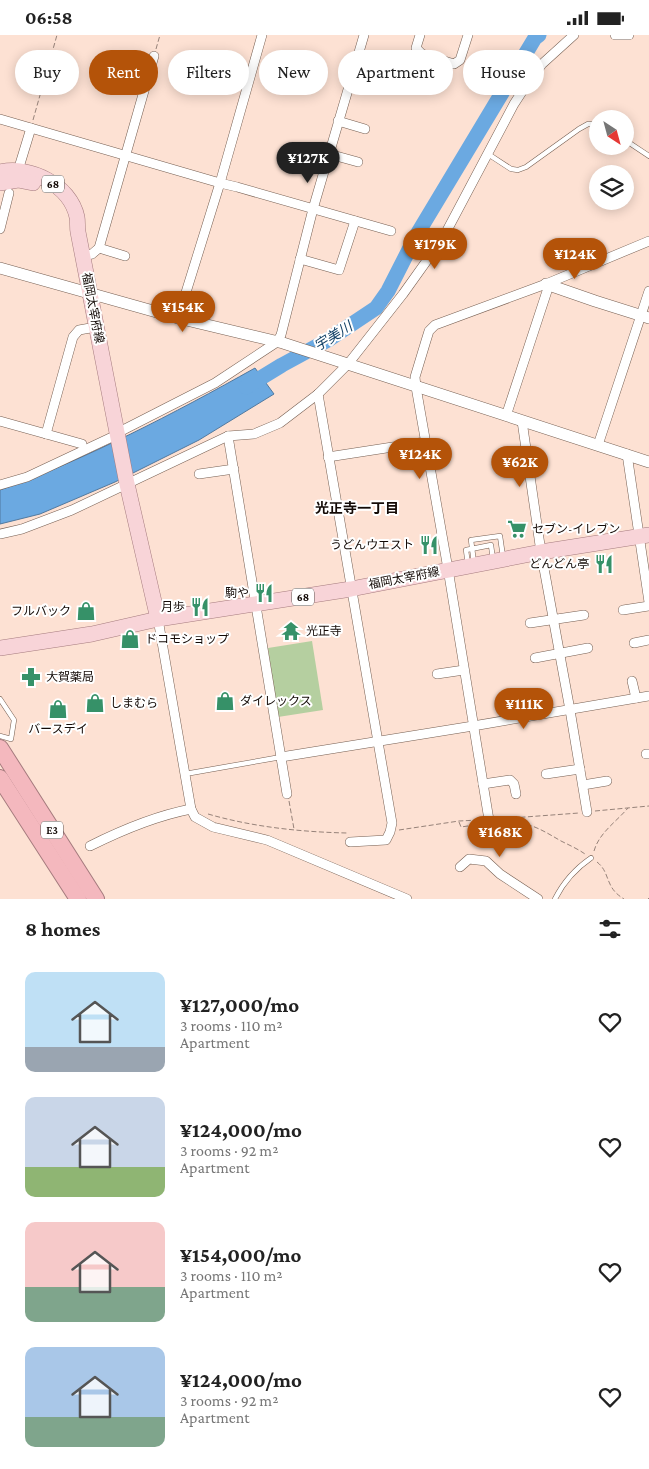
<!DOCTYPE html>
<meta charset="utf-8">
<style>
:root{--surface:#fff;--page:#f2f2f2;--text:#222;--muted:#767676;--accent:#b45309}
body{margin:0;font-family:"Crimson Pro","Noto Sans JP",serif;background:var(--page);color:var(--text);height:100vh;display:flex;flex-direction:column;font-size:19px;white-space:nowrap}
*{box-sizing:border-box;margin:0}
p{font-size:16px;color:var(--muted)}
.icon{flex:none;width:28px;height:28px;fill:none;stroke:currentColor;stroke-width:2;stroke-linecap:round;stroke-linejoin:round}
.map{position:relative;height:864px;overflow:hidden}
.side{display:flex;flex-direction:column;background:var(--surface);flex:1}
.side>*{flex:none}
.banner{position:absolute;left:15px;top:15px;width:620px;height:45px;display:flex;gap:10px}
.needle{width:32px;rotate:144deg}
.buttons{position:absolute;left:589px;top:75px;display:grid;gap:10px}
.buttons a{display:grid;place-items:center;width:45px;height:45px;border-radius:50%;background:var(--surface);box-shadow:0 2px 12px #0003;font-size:25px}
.price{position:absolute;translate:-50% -42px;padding:0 11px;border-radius:18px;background:var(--accent);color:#fff;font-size:16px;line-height:32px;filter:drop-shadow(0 1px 2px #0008)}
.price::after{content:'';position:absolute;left:50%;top:30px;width:15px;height:11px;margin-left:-8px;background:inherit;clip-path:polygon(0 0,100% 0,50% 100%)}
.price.selected{background:#222;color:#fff}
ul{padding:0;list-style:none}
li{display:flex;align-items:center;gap:15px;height:125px;padding:0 25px}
li span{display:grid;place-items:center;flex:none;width:140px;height:100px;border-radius:10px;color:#555}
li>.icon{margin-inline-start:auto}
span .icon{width:60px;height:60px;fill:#fffc;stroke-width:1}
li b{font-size:21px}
h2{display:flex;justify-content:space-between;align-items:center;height:60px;padding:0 25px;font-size:21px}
.tag{padding:0 18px;border-radius:22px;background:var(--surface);box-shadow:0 2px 12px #0003;font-size:18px;line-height:45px}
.tag.selected{background:var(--accent);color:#fff}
.status{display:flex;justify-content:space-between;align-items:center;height:35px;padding:0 25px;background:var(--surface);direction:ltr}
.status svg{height:14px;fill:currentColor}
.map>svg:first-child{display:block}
</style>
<div class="status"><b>06:58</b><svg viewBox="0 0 49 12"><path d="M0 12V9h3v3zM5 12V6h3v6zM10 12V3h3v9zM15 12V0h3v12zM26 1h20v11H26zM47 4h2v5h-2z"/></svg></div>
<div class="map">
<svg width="649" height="864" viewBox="0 0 649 864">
<rect width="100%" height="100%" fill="#fde1d3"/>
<path fill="#b5cfa0" d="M 312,606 L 323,675 L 278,682 L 268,613 Z"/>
<path fill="#6ba9e1" stroke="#51799f" d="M 255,333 L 274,359 L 199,405 L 115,447 L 40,479 L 0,489 L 0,455 C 89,423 173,379 255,333 Z"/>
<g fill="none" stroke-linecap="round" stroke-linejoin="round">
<path stroke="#6ba9e1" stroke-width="15" d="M 246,352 L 282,330 L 328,305 L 376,273 L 388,256 L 416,201 L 535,3 L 539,0"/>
<g stroke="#765f52" stroke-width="5.5">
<g id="service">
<path d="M 625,105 L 649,121"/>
<path d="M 488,119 L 511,134 L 518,135 L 526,132 L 579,94 L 588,89 L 598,89"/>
<path d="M 474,528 L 471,505 L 500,501 L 503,522"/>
<path d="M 468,530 L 466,515 L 491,510 L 493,525"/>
<path d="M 0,664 L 14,685 L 11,704 L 0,701"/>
<path d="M 185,739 L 281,722"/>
<path d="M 555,864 C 564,846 575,834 591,823"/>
</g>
</g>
<g stroke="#765f52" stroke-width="10">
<g id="minor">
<path d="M 420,0 L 416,13 L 422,19 L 454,29 L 460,25 L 468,0"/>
<path d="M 615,0 L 629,0"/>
<path d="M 0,84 L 220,148 L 237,152 L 391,196"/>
<path d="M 338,86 L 365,94"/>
<path d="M 329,119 L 358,127"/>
<path d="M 20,129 L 31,93"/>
<path d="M 0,194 L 9,158"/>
<path d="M 99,213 L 125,221"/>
<path d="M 82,221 L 92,219 L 99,213 L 154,21"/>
<path d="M 300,224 L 339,235 L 355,186"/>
<path d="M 178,283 L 220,148 L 262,0"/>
<path d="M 318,359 L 392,788 L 390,797 L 386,805 L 350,807"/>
<path d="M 506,381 L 549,250"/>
<path d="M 0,386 L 82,409"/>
<path d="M 522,386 L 541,517 L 570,675 L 587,777"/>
<path d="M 123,395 L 215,348 L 277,307 L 281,300 L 313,174 L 364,0"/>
<path d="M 46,399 L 73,302 L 79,295 L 96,292"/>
<path d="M 228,401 L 287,759"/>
<path d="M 598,410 L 649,256"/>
<path d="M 627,419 L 649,567"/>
<path d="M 328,422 L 425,407"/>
<path d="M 199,439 L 234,434"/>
<path d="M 0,450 L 27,442 L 110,403"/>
<path d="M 0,499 L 22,494 L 72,475 L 228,401 L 254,399 L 280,388 L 318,359 L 348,329 L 403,259 L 443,203 L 514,69 L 527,49 L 542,29 L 574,0"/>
<path d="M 623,575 L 649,571"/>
<path d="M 158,584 L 191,774 L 195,782 L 213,792 L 267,805 L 407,864"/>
<path d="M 530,588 L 584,580"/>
<path d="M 634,608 L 649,605"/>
<path d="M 535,623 L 588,613"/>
<path d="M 437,639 L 464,635"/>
<path d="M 632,646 L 636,663"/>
<path d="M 646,719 L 649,719"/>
<path d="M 281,722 L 473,691 L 649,661"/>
<path d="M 546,739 L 580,734"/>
<path d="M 483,749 L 510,745 L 514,749 L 516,759"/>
<path d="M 583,750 L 607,746"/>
<path d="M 489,785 L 448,534 L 416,352 L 415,342 L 425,309 L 429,296 L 435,290 L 546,249 L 649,206"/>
<path d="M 90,811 C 122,795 155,781 191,774"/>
<path d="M 460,832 L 469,824 L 486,826 L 500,839 L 538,864"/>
</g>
</g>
<g stroke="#765f52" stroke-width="12">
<g id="tertiary">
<path d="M 0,233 L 178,283 L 283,308 L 649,427"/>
<path d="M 546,249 L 595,266 L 649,283"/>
</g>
</g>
<g stroke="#a57b7e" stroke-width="16">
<g id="primary">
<path d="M 0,137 C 30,130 70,150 77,182 C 78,187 77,192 78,197 L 127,449 L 158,584"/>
<path d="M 0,148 L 18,145 L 33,148"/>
<path d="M 0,613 L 92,599 L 158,584 L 351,554 L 541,517 L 649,500"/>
</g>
</g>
<g stroke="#a57b7e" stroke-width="18">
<g id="motorway">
<path d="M 0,713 L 96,864"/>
<path d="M 0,743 L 78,864"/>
</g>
</g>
<g stroke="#968279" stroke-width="1" stroke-dasharray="5 2.5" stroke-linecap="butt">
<path d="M 156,14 L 160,0"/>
<path d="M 33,85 L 57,0"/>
<path d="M 289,766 L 294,794"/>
<path d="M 595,776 L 649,771"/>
<path d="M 208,779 C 253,792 301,797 347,798"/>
<path d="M 498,784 L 579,778"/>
<path d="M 459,787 L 461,792 L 481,789"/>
<path d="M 497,788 C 526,785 537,792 561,806 C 569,810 578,814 585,819"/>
<path d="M 399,795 L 459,786 L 479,785"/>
<path d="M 594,816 C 599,798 616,787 628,773"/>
<path d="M 597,827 C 611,838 604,852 624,864"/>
<path d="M 648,864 L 649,863"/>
</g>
<use href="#service" stroke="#fff" stroke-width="4.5"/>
<use href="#minor" stroke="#fff" stroke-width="9"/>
<use href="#tertiary" stroke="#fff" stroke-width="11"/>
<use href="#primary" stroke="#f8d4d8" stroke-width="15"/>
<use href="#motorway" stroke="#f4b8be" stroke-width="16"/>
</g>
<defs>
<g id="supermarket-bare" transform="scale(1.5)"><path d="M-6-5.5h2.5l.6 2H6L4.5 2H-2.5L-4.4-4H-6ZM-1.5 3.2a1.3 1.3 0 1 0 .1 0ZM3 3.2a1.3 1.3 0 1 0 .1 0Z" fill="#369168" stroke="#fff" stroke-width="2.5" paint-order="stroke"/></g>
<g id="restaurant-bare" transform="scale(1.5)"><path d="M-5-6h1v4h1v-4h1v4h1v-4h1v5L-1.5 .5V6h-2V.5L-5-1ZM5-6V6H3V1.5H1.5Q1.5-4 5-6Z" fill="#369168" stroke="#fff" stroke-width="2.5" paint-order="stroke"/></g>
<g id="shop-bare" transform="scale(1.5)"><path d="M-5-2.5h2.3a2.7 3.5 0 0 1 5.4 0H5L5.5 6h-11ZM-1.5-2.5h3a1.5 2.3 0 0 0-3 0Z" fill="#369168" stroke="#fff" stroke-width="2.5" paint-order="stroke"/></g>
<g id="temple-bare" transform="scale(1.5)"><path d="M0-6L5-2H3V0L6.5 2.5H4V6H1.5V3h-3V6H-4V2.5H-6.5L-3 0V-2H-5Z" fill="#369168" stroke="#fff" stroke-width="2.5" paint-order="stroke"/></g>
<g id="pharmacy-bare" transform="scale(1.5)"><path d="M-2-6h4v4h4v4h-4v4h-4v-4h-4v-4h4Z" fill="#369168" stroke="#fff" stroke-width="2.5" paint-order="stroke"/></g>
</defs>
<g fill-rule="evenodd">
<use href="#supermarket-bare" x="517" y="494"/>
<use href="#restaurant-bare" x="429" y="510"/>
<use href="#restaurant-bare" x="604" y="529"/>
<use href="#restaurant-bare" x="264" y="558"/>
<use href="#restaurant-bare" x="200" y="572"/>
<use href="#shop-bare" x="86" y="576"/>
<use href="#temple-bare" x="291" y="596"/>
<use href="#shop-bare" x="130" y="604"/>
<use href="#pharmacy-bare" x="31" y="642"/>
<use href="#shop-bare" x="225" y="666"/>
<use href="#shop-bare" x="95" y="668"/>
<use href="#shop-bare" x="58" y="674"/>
</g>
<g text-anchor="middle" stroke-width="4" stroke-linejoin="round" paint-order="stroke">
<g fill="#fff" stroke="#5a5451" stroke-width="1">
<rect x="42" y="140.5" width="22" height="17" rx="4"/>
<rect x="292" y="553.5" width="22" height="17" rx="4"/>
<rect x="41" y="786.5" width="22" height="17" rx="4"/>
</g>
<g font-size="11" font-weight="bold" fill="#130a06">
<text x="53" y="153">68</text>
<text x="303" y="566">68</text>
<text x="52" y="799">E3</text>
</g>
<g font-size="12" fill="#130a06" stroke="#fff">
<text transform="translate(93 273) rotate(79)" y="4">福岡太宰府線</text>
<text transform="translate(404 543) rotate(-11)" y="4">福岡太宰府線</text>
</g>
<g font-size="12" fill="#130a06" stroke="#fff" text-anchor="start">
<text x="532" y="498">セブン-イレブン</text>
<text x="414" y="514" text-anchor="end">うどんウエスト</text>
<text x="589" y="533" text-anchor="end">どんどん亭</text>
<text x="249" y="562" text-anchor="end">駒や</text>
<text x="185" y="576" text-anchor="end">月歩</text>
<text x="71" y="580" text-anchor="end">フルバック</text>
<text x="306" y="600">光正寺</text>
<text x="145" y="608">ドコモショップ</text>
<text x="46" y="646">大賀薬局</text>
<text x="240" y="670">ダイレックス</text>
<text x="110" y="672">しまむら</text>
<text x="58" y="698" text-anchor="middle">バースデイ</text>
</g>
<g font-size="14" font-style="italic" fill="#134166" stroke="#fff">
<text transform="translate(333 301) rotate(-32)" y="5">宇美川</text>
</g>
<g font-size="14" font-weight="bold" fill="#130a06" stroke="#fff">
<text x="357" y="478">光正寺一丁目</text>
</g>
</g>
</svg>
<div class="buttons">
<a><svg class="needle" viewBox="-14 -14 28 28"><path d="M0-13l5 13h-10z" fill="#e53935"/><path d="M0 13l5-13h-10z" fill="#767676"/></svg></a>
<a><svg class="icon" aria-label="layers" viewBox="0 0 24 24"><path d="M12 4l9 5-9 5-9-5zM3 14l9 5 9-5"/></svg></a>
</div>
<b class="price selected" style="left:308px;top:149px">¥127K</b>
<b class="price" style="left:435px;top:235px">¥179K</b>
<b class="price" style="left:575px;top:245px">¥124K</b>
<b class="price" style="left:183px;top:298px">¥154K</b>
<b class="price" style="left:420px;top:445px">¥124K</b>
<b class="price" style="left:520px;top:453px">¥62K</b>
<b class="price" style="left:524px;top:695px">¥111K</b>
<b class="price" style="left:500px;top:823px">¥168K</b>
<div class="banner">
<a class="tag">Buy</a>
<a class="tag selected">Rent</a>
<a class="tag">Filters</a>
<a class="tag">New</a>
<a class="tag">Apartment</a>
<a class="tag">House</a>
</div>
</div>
<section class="side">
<h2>8 homes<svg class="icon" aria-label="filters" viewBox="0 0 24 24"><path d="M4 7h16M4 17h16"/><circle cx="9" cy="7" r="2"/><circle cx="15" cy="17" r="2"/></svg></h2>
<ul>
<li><span style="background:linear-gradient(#bfe0f5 75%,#9aa5b1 0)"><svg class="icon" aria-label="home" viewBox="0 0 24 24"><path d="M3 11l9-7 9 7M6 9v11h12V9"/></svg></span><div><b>¥127,000/mo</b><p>3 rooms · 110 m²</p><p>Apartment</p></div><svg class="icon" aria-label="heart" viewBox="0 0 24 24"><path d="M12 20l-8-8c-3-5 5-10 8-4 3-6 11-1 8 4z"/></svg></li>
<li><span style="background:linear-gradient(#c9d6e8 70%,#8fb573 0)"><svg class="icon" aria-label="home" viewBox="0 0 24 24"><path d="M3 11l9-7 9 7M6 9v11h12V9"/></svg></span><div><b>¥124,000/mo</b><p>3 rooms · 92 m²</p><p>Apartment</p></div><svg class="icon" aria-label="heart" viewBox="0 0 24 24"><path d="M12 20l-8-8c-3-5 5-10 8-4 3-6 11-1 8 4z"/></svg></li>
<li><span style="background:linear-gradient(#f6c9c9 65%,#7fa58c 0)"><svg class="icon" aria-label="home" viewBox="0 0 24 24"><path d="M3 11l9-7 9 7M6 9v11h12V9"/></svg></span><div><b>¥154,000/mo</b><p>3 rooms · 110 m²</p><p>Apartment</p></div><svg class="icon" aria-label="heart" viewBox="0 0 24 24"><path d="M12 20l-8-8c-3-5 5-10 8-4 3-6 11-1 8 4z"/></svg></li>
<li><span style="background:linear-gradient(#a9c7e8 70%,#7fa58c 0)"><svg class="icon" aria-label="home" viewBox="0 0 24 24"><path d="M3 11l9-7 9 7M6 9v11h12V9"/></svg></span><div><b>¥124,000/mo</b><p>3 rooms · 92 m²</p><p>Apartment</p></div><svg class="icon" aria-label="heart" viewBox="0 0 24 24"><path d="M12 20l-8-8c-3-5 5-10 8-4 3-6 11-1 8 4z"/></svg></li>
</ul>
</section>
